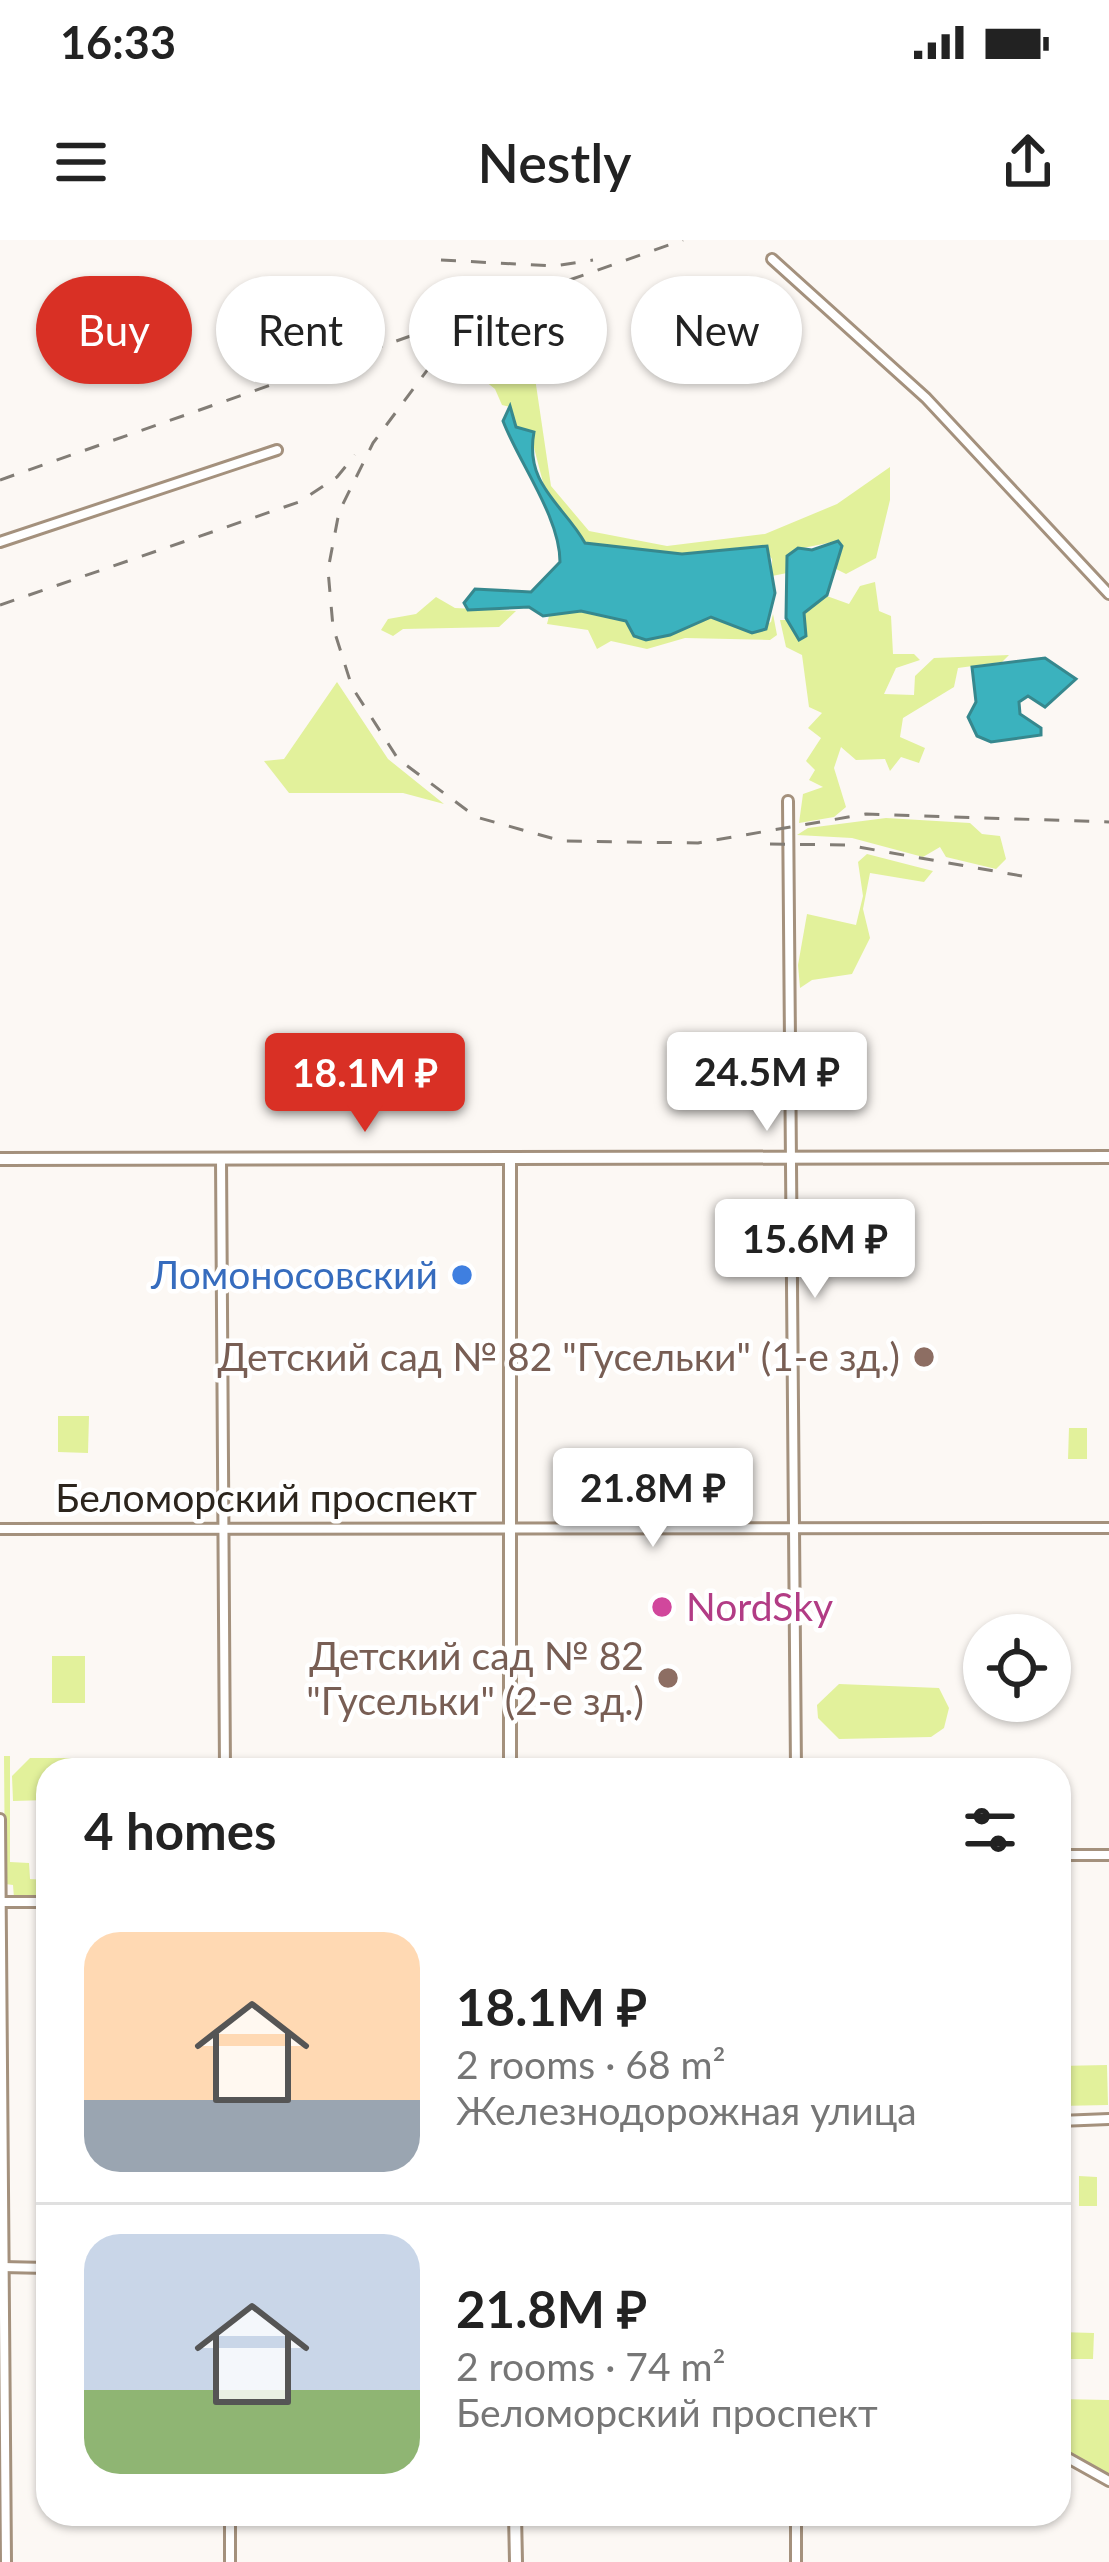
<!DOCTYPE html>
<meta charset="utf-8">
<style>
:root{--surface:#fff;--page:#f2f2f2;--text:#222;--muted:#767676;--line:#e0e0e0;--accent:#d93025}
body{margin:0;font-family:Lato,sans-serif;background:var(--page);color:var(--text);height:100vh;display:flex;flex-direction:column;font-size:45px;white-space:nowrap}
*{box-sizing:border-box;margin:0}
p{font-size:39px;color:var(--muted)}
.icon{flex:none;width:66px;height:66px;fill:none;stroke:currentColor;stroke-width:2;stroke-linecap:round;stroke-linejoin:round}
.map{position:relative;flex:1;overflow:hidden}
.side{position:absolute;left:36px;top:1518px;width:1035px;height:768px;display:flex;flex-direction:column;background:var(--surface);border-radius:36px;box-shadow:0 3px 9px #0004}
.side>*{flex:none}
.hud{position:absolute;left:36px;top:36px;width:1038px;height:108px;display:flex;gap:24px}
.buttons{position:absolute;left:963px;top:1374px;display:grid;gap:24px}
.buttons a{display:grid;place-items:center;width:108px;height:108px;border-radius:50%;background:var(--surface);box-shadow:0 3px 9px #0004;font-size:60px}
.price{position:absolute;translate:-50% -102px;padding:0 27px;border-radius:12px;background:#fff;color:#222;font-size:39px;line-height:78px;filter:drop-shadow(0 3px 6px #0008)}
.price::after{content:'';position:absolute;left:50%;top:72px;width:36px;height:27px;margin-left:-18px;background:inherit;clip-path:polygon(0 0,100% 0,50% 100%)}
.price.active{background:var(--accent);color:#fff}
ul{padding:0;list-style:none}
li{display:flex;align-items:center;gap:36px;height:300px;padding:0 48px}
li+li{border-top:3px solid var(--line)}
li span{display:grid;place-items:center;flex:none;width:336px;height:240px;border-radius:36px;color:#555}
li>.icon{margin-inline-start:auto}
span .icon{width:144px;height:144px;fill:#fffc;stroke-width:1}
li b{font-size:51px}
h2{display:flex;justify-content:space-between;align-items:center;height:144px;padding:0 48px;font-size:51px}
.pill{padding:0 42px;border-radius:54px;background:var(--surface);box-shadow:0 3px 9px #0004;font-size:42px;line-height:108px}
.pill.active{background:var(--accent);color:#fff}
.status{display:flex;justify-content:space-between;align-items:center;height:84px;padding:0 60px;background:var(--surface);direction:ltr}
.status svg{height:33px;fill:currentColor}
header{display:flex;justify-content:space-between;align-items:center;height:156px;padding:0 48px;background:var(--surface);font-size:54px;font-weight:600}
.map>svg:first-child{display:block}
</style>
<div class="status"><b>16:33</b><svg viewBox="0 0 49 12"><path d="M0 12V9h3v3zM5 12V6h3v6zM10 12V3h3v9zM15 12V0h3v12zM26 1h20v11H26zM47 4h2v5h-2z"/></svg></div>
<header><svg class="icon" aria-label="menu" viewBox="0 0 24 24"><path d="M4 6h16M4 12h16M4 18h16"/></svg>Nestly<svg class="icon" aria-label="share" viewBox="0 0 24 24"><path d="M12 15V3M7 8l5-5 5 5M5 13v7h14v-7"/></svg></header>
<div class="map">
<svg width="1109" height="2322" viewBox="0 0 1109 2322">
<rect width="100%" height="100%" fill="#fcf8f4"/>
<g fill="#e2f19b">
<path d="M 531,111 L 551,246 L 589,291 L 667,306 L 765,294 L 837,264 L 890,227 L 890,260 L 876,318 L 846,334 L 834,328 L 841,310 L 833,302 L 803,308 L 787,333 L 772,336 L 772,319 L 762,305 L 682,314 L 585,303 L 547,258 L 532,200 L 516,187 L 510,167 L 502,165 L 495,149 L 480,137 L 480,129 Z"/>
<path d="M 875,342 L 879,371 L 891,376 L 893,414 L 914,414 L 920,420 L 896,428 L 884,454 L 914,455 L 915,436 L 934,418 L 1009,415 L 1002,422 L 958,428 L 954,447 L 903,478 L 900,497 L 925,508 L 919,523 L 901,517 L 890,531 L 885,519 L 856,520 L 841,507 L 834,528 L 846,567 L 834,577 L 799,583 L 803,554 L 823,547 L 809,540 L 815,530 L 806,521 L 821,498 L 808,488 L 822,473 L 809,467 L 802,415 L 786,407 L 780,380 L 789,380 L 805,393 L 803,376 L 824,355 L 849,364 L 860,346 Z"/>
<path d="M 436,357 L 455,368 L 516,371 L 499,387 L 403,389 L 393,396 L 381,390 L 388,379 L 416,374 Z"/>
<path d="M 581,371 L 626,381 L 632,393 L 646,400 L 711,377 L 751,393 L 771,382 L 773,374 L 777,395 L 770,400 L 685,398 L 647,409 L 611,401 L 597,409 L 588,390 L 547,384 L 550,372 Z"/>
<path d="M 337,442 L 388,519 L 444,564 L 403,553 L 289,553 L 264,521 L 284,519 Z"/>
<path d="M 886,578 L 970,583 L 982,594 L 1000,596 L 1006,619 L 996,629 L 946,617 L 940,607 L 923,617 L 852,598 L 797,595 L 808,588 Z"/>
<path d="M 867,614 L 933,631 L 924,642 L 870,633 L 863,669 L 870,698 L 852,734 L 812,740 L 800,748 L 798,725 L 807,674 L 856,685 L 863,656 L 858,622 Z"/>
<path d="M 58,1176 L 89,1176 L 88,1213 L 58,1212 Z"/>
<path d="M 1069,1188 L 1087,1188 L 1087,1219 L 1068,1219 Z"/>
<rect x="52" y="1416" width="33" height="47"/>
<path d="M 839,1444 L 939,1448 L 949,1468 L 944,1488 L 931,1497 L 839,1499 L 818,1478 L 817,1465 Z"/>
<path d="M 4,1516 L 10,1516 L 10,1622 L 29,1623 L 30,1639 L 48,1640 L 48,1658 L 14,1658 L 13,1645 L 5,1644 Z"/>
<path d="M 30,1518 L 76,1518 L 76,1526 L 88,1530 L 48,1530 L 48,1560 L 13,1561 L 12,1536 Z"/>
<path d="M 1107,1825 L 1108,1865 L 1059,1866 L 1059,1826 Z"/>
<path d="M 1079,1936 L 1097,1937 L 1097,1966 L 1079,1966 Z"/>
<path d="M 1059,2092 L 1094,2093 L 1093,2119 L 1059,2119 Z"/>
<path d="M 1059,2159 L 1109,2160 L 1109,2238 L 1059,2210 Z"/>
</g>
<g fill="#3bb2be" stroke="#36888e" stroke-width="3">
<path d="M 510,166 L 516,187 L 534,192 C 524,245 564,265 585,303 L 682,314 L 767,306 L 775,353 L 766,389 L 752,393 L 711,377 L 670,395 L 646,400 L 634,396 L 626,381 L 581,371 L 543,376 L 529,367 L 468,370 L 464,363 L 475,349 L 531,352 L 560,322 C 560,277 519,223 503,181 Z"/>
<path d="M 838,301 L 842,306 L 827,355 L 804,373 L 806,396 L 799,400 L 786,378 L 787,316 L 798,308 L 812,310 Z"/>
<path d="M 1045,418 L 1076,439 L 1045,467 L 1028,456 L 1019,462 L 1020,474 L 1041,488 L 1041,495 L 991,502 L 977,496 L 968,477 L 976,462 L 972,427 Z"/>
</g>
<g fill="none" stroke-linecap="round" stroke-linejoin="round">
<g stroke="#a4917d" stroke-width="14">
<g id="street">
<path d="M 772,19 L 926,158 L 1109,354"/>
<path d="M 0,302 L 277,210"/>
<path d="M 788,561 L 796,1530"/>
<path d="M 221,918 L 225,1530"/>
<path d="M 0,1289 L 1109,1288"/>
<path d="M 0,1579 L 6,2322"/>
<path d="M 1059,1615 L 1109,1615"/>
<path d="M 0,1662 L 48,1662"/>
<path d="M 1059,1881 L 1109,1879"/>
<path d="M 2,2027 L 48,2028"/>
<path d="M 1059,2213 L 1109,2241"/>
<path d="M 230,2274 L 230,2322"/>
<path d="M 796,2274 L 796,2322"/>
</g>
</g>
<g stroke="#a4917d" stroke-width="16">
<g id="secondary">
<path d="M 510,918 L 510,1530"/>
<path d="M 0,919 L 1109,917"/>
<path d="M 515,2274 L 516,2322"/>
</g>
</g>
<use href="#street" stroke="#fff" stroke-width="8"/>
<use href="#secondary" stroke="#fff" stroke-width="10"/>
<g stroke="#827d76" stroke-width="3" stroke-dasharray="15 15" stroke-linecap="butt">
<path d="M 441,20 L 554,26 L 593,20"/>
<path d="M 556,45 L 479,83 L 437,117 L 373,203 L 339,272 L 328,330 L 333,387 L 352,447 L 398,519 L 476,577 L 562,601 L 698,603 L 866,574 L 1109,582"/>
<path d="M 541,50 L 683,0"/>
<path d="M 0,240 L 479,72"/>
<path d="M 0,365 L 299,262 L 337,237 L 355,215"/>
<path d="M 770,604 L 847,605 L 1022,636"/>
</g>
</g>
<circle fill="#3f7fe0" stroke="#fff" stroke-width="4.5" cx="462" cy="1035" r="12"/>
<g fill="#8d6e63" stroke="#fff" stroke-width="4.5">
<circle cx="924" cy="1117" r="12"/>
<circle cx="668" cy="1438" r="12"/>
</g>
<circle fill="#d1479c" stroke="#fff" stroke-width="4.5" cx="662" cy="1367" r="12"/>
<g text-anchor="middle" stroke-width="9" stroke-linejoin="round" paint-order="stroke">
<g font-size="39" fill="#366cbe" stroke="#fff" text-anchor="end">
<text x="438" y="1049">Ломоносовский</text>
</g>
<g font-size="39" fill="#785e54" stroke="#fff" text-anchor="end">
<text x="900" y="1131">Детский сад № 82 "Гусельки" (1-е зд.)</text>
<text x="644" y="1430">Детский сад № 82<tspan x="644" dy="45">"Гусельки" (2-е зд.)</tspan></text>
</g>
<g font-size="39" fill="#2c251d" stroke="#fff">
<text x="266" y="1272">Беломорский проспект</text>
</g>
<g font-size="39" fill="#b23c85" stroke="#fff" text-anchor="start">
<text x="686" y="1381">NordSky</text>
</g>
</g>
</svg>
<div class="buttons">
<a><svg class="icon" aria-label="locate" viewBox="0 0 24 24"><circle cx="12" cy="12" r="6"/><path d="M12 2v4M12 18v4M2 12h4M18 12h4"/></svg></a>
</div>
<b class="price" style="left:767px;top:894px">24.5M ₽</b>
<b class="price active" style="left:365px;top:895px">18.1M ₽</b>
<b class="price" style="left:815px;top:1061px">15.6M ₽</b>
<b class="price" style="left:653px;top:1310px">21.8M ₽</b>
<div class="hud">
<a class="pill active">Buy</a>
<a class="pill">Rent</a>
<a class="pill">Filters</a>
<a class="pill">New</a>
</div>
<section class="side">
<h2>4 homes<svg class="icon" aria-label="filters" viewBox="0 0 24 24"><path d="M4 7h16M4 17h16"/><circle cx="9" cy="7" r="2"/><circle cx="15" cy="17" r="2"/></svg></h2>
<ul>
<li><span style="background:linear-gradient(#ffd9b3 70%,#9aa5b1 0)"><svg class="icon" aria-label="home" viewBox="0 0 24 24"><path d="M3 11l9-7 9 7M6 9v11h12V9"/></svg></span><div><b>18.1M ₽</b><p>2 rooms · 68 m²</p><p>Железнодорожная улица</p></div></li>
<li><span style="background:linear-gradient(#c9d6e8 65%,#8fb573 0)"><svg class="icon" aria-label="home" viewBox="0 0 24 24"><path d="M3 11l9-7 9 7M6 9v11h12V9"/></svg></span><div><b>21.8M ₽</b><p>2 rooms · 74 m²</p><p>Беломорский проспект</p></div></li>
</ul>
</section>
</div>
